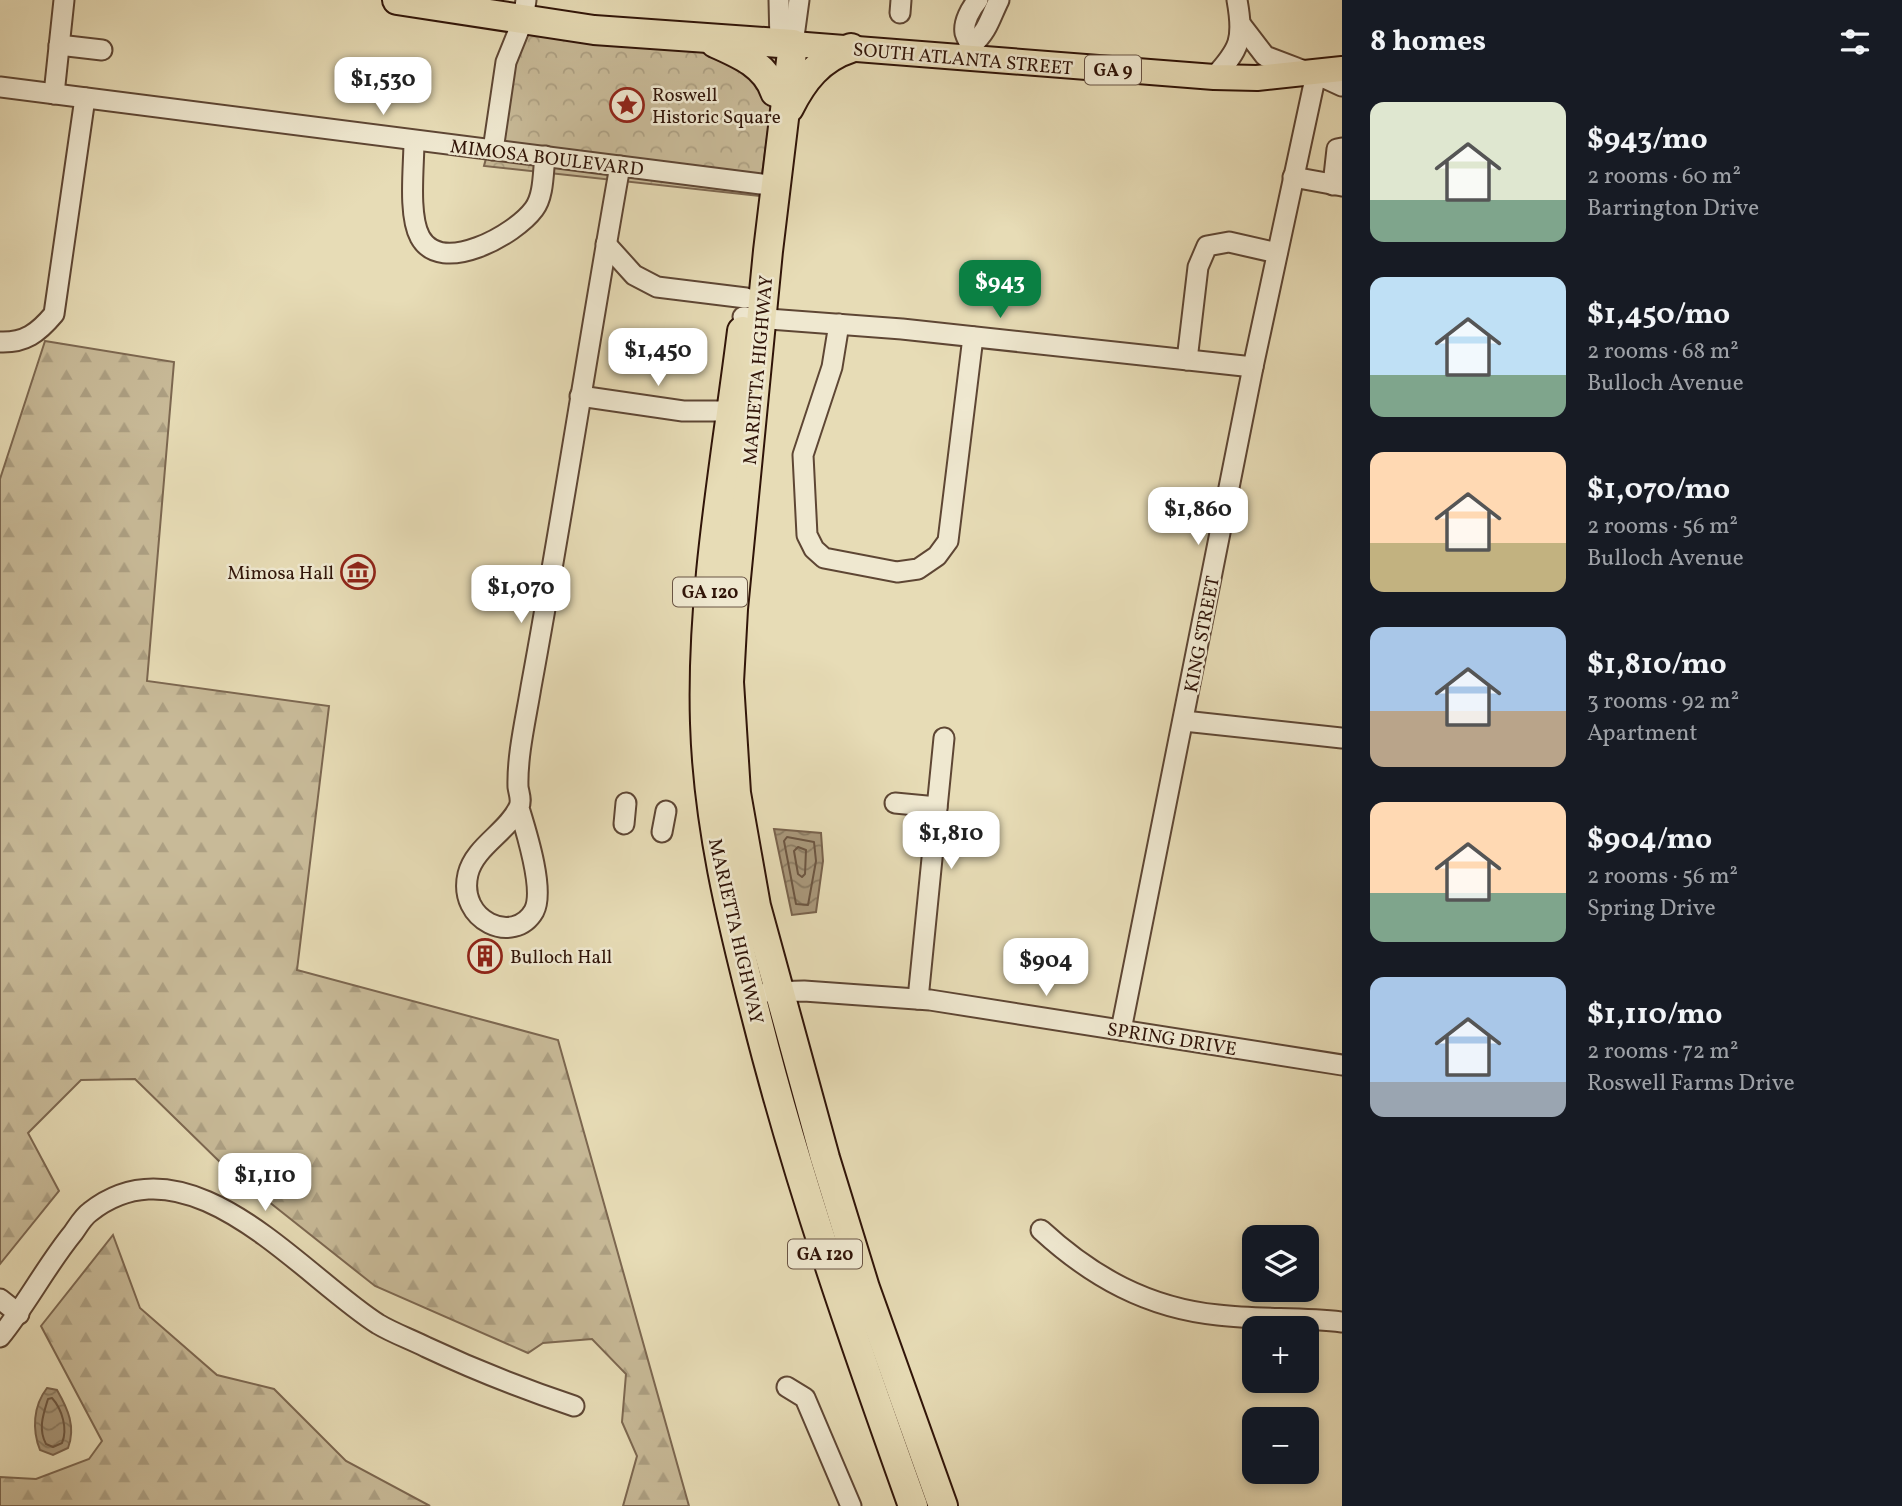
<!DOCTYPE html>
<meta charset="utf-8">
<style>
:root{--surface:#171b24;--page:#20242c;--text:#f1f3f6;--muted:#9ea1a6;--accent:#0b8043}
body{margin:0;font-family:Vollkorn,serif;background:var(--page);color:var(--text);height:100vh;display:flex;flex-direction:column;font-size:26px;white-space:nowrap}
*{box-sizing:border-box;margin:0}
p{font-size:23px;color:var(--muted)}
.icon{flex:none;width:38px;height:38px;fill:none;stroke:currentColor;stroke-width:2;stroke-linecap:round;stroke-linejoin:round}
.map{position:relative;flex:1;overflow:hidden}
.sheet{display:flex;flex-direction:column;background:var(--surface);width:560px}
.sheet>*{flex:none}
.controls{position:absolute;left:1242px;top:1225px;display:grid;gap:14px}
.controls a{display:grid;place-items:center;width:77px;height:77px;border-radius:14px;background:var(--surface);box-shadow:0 4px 10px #0003;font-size:35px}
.price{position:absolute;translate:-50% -60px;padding:0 16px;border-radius:14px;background:#fff;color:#222;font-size:23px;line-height:46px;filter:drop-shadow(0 2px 4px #0008)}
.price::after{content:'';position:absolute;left:50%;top:42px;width:21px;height:16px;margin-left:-10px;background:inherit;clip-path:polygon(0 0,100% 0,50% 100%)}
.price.active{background:var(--accent);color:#fff}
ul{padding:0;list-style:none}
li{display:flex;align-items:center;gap:21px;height:175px;padding:0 28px}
li span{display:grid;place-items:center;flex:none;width:196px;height:140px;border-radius:14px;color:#555}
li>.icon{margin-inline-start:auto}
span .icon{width:84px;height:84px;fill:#fffc;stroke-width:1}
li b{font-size:30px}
h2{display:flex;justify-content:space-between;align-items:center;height:84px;padding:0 28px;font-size:30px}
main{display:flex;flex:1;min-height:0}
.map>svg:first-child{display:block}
</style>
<main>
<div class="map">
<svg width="1342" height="1506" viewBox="0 0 1342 1506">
<defs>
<pattern id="forest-firs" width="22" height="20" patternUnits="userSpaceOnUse" patternTransform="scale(1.75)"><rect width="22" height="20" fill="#c8ba98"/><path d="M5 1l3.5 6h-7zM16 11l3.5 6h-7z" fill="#ac9f82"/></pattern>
<pattern id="park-crowns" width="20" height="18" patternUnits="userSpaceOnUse" patternTransform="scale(1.75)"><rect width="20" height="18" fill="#c8ba98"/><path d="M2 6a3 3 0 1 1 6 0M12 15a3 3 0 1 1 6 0" fill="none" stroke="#ac9f82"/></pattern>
<pattern id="water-waves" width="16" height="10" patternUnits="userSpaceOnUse" patternTransform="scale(1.75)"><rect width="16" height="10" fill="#a9987b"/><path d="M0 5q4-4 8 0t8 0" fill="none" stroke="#8a7b63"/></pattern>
</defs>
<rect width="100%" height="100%" fill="#e7dcb6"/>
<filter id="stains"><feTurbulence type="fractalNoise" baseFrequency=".00286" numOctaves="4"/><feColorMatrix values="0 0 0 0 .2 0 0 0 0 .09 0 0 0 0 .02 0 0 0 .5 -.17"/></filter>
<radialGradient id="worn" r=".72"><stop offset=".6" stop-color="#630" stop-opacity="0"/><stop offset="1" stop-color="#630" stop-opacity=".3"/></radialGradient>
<g fill="url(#forest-firs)" stroke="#7c6750" stroke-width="2">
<path d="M 45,341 L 174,362 L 147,681 L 329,706 L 297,970 L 558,1040 L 689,1506 L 623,1506 L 637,1456 L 622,1422 L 626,1374 L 592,1339 L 543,1343 L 528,1353 L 375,1286 L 225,1167 L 135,1079 L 81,1080 L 28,1133 L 59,1191 L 0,1264 L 0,479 Z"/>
<path d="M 113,1235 L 140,1308 L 217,1375 L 274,1389 L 346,1461 L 430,1506 L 0,1506 L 0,1477 L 36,1479 L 89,1459 L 102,1441 L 41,1326 Z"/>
</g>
<path fill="url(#park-crowns)" stroke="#7c6750" stroke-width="2" d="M 523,20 L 780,43 L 759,196 L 484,166 Z"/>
<g fill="url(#water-waves)" stroke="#79634d" stroke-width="2">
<path d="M 774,829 L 821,833 L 823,861 L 816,912 L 792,915 Z"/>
<path d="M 47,1388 L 57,1390 C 68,1409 76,1427 68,1448 L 53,1455 L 40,1450 C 32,1430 33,1406 47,1388 Z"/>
</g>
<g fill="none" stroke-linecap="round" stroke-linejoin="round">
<g stroke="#6c5642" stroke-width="2">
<path d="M 787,837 L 814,842 L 816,861 L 808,905 L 796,904 L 784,841 Z"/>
<path d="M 798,847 L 806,850 L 805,874 L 802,877 L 798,874 L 794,851 Z"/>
<path d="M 52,1398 C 62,1409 68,1429 62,1443 L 53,1447 L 46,1444 C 38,1429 43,1415 48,1399 Z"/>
</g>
<g stroke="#5e4634" stroke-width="23">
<g id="minor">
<path d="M 779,0 L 780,43"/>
<path d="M 900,13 L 901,0"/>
<path d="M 1242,26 L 1265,56 L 1307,72"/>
<path d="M 793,44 L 799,0"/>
<path d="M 59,45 L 102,50"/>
<path d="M 972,45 C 988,31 990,18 999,0"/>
<path d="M 971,56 C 973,45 968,43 965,33 C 963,22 971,8 978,0"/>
<path d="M 1214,77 C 1240,49 1244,39 1237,0"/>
<path d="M 0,87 L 761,184"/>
<path d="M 54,94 L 64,0"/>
<path d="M 414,141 C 414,166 408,215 420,237 C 441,276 515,235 534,209 C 544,196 543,172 545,156"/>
<path d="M 493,150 L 506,62 L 523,20 L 526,0"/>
<path d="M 1293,177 L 1342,186"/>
<path d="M 1333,185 L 1337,149 L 1342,148"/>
<path d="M 606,244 L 634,275 L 657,287 L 746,298"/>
<path d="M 743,317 L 902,329 L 1253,367"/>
<path d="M 839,324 L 832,367 L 803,455 L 807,535 L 814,549 L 824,558 L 897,572 L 918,569 L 937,556 L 948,541 L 973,337"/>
<path d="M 0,342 C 25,343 38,333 54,314 L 85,98"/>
<path d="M 1187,360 L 1198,267 L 1207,246 L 1229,242 L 1277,253"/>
<path d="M 580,396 L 683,411 L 732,411"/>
<path d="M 1184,721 L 1342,738"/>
<path d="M 895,803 L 937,807"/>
<path d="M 519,808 C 526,831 545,890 534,911 C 514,946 457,921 468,874 C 475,846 508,832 519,807 C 522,800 519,794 518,787 C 517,755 526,718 531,687 C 563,514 589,340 620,166"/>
<path d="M 624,824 L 626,803"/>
<path d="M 662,832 L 666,811"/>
<path d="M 768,992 L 804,991 L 930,1000 L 1342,1065"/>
<path d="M 918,999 L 944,738"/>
<path d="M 1121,1030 L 1253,367 L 1316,74 L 1342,86"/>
<path d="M 1041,1230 C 1092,1277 1148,1308 1218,1315 C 1259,1320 1301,1317 1342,1322"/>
<path d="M 0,1299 L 19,1314"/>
<path d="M 0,1337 C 27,1304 46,1266 73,1233 C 78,1226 83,1217 90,1212 C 189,1134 301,1275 378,1324 C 393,1333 410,1339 426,1347 C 475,1370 523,1389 574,1406"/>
<path d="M 787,1387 L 805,1398 L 851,1506"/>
</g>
</g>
<g stroke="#301408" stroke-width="28">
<path id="major" d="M 793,44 L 1214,77 L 1257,78 L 1342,69"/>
</g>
<g stroke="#301408" stroke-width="32">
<g id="highway">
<path d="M 397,0 L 594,30 L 793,44 L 768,251 L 733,609 L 729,682 L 736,793 L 756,906 L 825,1158 L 865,1288 L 943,1506"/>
<path d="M 715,43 C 740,54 766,65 775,92"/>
<path d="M 789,108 C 803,80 820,58 851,48"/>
<path d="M 742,331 C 726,460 701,592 705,723 C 708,824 731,918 756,1015 C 798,1182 855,1344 913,1506"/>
</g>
</g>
<use href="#minor" stroke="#efe8d0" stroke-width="19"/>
<use href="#major" stroke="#e7dcb6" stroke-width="24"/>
<use href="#highway" stroke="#e7dcb6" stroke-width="28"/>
</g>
<defs>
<g id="sight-ring" transform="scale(1.75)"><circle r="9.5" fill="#efe8d0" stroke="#8f2418" stroke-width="1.5"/><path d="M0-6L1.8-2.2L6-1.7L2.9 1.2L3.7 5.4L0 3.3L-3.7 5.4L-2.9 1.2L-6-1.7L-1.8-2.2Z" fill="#8f2418"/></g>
<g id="museum-ring" transform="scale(1.75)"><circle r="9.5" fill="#efe8d0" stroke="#8f2418" stroke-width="1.5"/><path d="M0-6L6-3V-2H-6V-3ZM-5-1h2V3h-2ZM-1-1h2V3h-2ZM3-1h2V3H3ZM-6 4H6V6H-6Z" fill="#8f2418"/></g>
<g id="building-ring" transform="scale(1.75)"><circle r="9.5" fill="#efe8d0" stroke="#8f2418" stroke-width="1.5"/><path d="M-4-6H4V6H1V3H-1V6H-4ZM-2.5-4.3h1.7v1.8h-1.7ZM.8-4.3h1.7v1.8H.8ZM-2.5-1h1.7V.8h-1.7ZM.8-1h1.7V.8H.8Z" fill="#8f2418"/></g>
</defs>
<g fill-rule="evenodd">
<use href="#sight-ring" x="627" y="105"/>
<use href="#museum-ring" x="358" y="572"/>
<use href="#building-ring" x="485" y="956"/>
</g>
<g text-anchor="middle" stroke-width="5" stroke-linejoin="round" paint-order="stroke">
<g fill="#efe8d0" stroke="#695444" stroke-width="2">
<rect x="1085" y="55.5" width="56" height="29" rx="5"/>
<rect x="673" y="577.5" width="74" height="29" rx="5"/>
<rect x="788" y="1239.5" width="74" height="29" rx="5"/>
</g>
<g font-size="18" font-weight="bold" fill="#301408">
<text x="1113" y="76">GA 9</text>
<text x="710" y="598">GA 120</text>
<text x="825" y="1260">GA 120</text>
</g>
<g font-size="19" fill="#301408" stroke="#efe8d0">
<text transform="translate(963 58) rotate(5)" y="7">SOUTH ATLANTA STREET</text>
<text transform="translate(547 157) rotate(7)" y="7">MIMOSA BOULEVARD</text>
<text transform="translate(757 370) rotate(-85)" y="7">MARIETTA HIGHWAY</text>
<text transform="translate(1201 634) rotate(-79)" y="7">KING STREET</text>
<text transform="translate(737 931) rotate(77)" y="7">MARIETTA HIGHWAY</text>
<text transform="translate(1172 1038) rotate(9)" y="7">SPRING DRIVE</text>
</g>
<g font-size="19" fill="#301408" stroke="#efe8d0" text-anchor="start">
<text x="652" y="101">Roswell<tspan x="652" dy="22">Historic Square</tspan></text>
<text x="334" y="579" text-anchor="end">Mimosa Hall</text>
<text x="510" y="963">Bulloch Hall</text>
</g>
</g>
<rect width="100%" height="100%" filter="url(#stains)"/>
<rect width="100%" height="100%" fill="url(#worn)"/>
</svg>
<div class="controls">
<a><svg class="icon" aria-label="layers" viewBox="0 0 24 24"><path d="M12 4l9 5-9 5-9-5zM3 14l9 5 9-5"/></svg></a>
<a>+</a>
<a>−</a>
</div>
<b class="price" style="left:383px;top:117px">$1,530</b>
<b class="price active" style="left:1000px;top:320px">$943</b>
<b class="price" style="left:658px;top:388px">$1,450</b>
<b class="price" style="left:1198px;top:547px">$1,860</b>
<b class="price" style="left:521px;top:625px">$1,070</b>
<b class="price" style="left:951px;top:871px">$1,810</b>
<b class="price" style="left:1046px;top:998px">$904</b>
<b class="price" style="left:265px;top:1213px">$1,110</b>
</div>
<section class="sheet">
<h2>8 homes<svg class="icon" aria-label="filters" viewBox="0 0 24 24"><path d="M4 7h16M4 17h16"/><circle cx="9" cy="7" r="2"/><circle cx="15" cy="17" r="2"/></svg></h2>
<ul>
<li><span style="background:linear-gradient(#dfe7d0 70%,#7fa58c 0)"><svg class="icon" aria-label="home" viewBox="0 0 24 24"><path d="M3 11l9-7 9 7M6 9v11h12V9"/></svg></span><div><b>$943/mo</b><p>2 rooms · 60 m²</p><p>Barrington Drive</p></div></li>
<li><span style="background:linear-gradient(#bfe0f5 70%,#7fa58c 0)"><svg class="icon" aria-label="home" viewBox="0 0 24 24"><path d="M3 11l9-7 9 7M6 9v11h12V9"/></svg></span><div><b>$1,450/mo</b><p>2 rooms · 68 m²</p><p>Bulloch Avenue</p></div></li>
<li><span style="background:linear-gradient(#ffd9b3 65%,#c2b280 0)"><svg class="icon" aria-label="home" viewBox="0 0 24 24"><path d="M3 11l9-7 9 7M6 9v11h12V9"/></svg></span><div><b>$1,070/mo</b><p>2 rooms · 56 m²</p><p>Bulloch Avenue</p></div></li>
<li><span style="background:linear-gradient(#a9c7e8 60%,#b9a48a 0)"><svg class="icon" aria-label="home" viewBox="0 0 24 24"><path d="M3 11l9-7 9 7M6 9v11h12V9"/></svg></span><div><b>$1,810/mo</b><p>3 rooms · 92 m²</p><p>Apartment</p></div></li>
<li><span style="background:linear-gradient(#ffd9b3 65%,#7fa58c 0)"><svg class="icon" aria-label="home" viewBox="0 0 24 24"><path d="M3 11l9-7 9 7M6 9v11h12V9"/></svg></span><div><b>$904/mo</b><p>2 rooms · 56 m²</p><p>Spring Drive</p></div></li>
<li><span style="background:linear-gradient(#a9c7e8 75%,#9aa5b1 0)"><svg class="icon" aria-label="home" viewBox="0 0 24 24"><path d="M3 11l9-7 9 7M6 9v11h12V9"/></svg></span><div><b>$1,110/mo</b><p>2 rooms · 72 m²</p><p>Roswell Farms Drive</p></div></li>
</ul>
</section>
</main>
